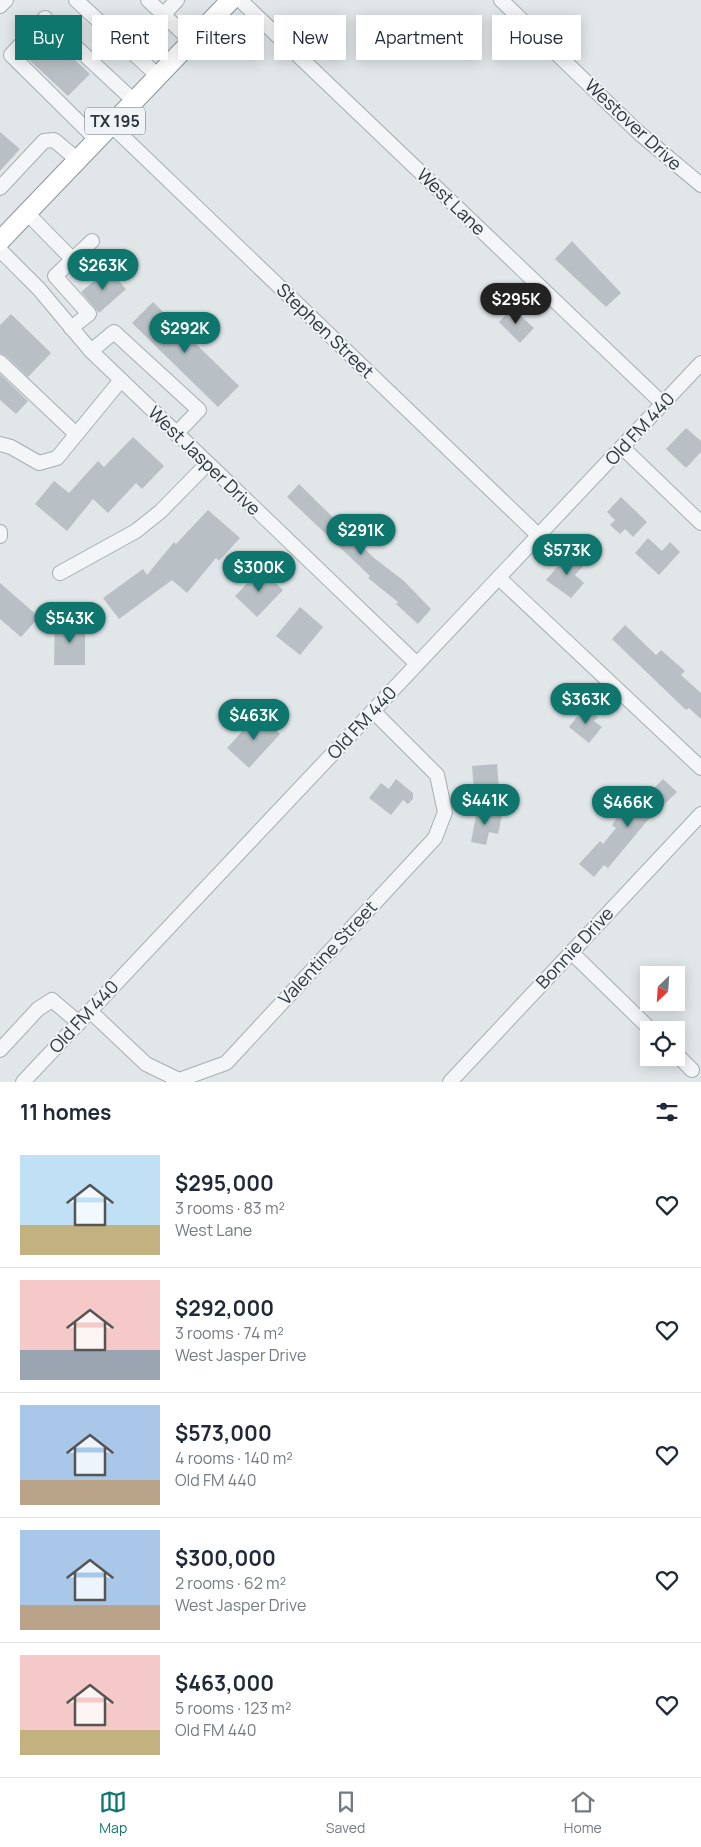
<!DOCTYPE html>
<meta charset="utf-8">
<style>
:root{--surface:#fff;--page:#f2f2f3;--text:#1f2937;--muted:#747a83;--line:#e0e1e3;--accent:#0f766e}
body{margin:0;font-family:Manrope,sans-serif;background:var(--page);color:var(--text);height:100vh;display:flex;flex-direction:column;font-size:19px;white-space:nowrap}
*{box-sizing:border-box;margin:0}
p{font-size:16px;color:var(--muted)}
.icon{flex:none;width:28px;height:28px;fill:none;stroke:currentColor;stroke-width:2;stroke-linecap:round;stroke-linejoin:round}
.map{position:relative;height:1082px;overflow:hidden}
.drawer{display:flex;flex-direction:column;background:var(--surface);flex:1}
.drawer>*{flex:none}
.top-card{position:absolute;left:15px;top:15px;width:671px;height:45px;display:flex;gap:10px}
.needle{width:32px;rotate:205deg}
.fabs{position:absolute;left:640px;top:966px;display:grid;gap:10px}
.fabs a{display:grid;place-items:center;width:45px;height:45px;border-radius:0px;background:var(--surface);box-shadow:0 2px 12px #0003;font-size:25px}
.price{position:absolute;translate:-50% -42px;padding:0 11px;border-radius:18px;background:var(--accent);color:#fff;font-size:16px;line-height:32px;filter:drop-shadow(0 1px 2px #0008)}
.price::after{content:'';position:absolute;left:50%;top:30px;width:15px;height:11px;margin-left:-8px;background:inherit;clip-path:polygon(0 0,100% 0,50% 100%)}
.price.current{background:#222;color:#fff}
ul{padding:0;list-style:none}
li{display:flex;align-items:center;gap:15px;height:125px;padding:0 20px}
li+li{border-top:1px solid var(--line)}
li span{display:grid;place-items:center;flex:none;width:140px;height:100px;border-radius:0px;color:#555}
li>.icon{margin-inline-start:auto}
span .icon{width:60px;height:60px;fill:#fffc;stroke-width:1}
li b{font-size:21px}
h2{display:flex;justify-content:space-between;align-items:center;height:60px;padding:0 20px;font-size:21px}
.chip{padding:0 18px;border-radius:0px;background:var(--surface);box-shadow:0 2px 12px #0003;font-size:18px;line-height:45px}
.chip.current{background:var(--accent);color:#fff}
.tab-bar{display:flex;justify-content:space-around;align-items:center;height:70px;border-top:1px solid var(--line);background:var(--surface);font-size:14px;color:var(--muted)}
.tab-bar a{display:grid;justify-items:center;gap:2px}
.tab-bar .current{color:var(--accent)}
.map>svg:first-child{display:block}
</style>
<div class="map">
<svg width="701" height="1082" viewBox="0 0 701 1082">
<rect width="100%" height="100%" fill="#e1e6e8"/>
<g fill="#b9c0c5">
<path d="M 47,33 L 90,74 L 68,96 L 25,56 Z"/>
<path d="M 0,132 L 20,149 L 0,171 Z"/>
<path d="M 572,241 L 621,293 L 606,307 L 555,259 Z"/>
<path d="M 108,269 L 126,289 L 99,313 L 81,292 Z"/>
<path d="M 153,302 L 239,386 L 218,407 L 132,323 Z"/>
<path d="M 512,308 L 534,328 L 520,343 L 499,322 Z"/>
<path d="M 11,314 L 51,353 L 28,377 L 6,356 L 0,353 L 0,325 Z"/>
<path d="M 0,374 L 28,401 L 16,414 L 0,400 Z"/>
<path d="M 686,428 L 701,441 L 701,452 L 686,468 L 666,449 Z"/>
<path d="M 133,437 L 164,466 L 142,489 L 136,483 L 108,513 L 93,499 L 67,531 L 35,504 L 54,481 L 69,493 L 98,461 L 104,467 Z"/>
<path d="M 299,484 L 374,558 L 404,581 L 431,609 L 418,624 L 396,604 L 398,602 L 368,578 L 370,576 L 287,497 Z"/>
<path d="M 621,497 L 647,522 L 633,537 L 625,529 L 620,534 L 610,525 L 615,520 L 607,512 Z"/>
<path d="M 208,510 L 240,538 L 219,561 L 216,558 L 187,593 L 172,580 L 119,619 L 103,598 L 143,569 L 147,575 L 174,542 L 176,544 Z"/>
<path d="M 648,538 L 662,551 L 670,542 L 680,552 L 659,575 L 635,553 Z"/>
<path d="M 570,552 L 585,564 L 575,575 L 584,583 L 571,598 L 546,580 Z"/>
<path d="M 261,569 L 283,590 L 257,617 L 235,596 Z"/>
<path d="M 0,583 L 39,617 L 21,637 L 0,619 Z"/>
<path d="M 300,607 L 323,627 L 300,655 L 276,636 Z"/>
<path d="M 55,623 L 85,623 L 85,665 L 54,665 Z"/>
<path d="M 625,625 L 656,655 L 661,650 L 685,671 L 681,675 L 701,693 L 701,719 L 689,708 L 686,710 L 612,639 Z"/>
<path d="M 585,707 L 598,717 L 594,721 L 602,727 L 589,743 L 569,727 Z"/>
<path d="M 258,714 L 280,734 L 249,768 L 227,748 Z"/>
<path d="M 497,764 L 499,789 L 474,791 L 472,766 Z"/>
<path d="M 396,779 L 413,793 L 413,799 L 408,804 L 403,800 L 391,815 L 369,798 L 381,783 L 389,789 Z"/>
<path d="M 663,779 L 677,792 L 647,821 L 608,868 L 604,865 L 594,877 L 579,864 L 600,841 L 603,844 L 616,828 L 612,825 L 619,815 L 625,820 L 640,801 L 637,798 L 645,790 L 648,794 Z"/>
<path d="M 477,810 L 502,815 L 498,834 L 489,832 L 486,845 L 471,842 Z"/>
</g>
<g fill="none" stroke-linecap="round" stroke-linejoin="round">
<g stroke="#a7aeb2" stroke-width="16">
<g id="minor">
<path d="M 76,0 L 158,76"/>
<path d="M 148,0 L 191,41"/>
<path d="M 240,0 L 663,404"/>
<path d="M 501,0 L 639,133 L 701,185"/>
<path d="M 0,6 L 6,0"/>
<path d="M 130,51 L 177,0"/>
<path d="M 111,125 L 539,536"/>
<path d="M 97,140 L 11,55 L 45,18 L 134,101"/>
<path d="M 0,188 L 44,141 L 54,140 L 78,160"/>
<path d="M 27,213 L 73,260"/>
<path d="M 0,250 L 39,289 L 91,351 L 417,664"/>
<path d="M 71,328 L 89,314 L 55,276 L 92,241"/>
<path d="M 91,351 L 114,332 L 199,410 L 176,434"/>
<path d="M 0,362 L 76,434"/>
<path d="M 0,444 L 11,447 L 39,463 L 57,458 L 121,380"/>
<path d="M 623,448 L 701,523"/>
<path d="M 0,532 L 0,536"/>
<path d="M 60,573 L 136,531 L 161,511 L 207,464"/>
<path d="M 499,578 L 701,768"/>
<path d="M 571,952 L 651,1030"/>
<path d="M 90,1011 L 146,1064 L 179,1080 L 226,1063 L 435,838 L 445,812 L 437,775 L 373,711"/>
<path d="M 0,1050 L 38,1009 L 52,1000 L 79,1023"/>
<path d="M 676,1054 L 692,1070"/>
<path d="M 23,1082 L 701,363"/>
<path d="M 450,1082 L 701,814"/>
</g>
</g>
<g stroke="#8a969e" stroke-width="21">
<path id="highway" d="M 0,241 L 231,0"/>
</g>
<use href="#minor" stroke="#f3f5f7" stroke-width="14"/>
<use href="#highway" stroke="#fff" stroke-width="19"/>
</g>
<g text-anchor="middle" stroke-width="4" stroke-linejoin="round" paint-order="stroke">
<rect fill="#f0f4f6" stroke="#666f76" stroke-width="1" x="85" y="107.5" width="60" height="27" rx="4"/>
<g font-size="16" font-weight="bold" fill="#2b363f">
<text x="115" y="127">TX 195</text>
</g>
<g font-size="18" fill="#2b363f" stroke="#f0f4f6">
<text transform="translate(633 125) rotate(43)" y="6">Westover Drive</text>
<text transform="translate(451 202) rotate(44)" y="6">West Lane</text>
<text transform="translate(325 331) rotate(44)" y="6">Stephen Street</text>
<text transform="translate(640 429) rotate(-47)" y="6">Old FM 440</text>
<text transform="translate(204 461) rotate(44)" y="6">West Jasper Drive</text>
<text transform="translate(362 723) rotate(-47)" y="6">Old FM 440</text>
<text transform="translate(575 948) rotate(-47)" y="6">Bonnie Drive</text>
<text transform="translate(328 953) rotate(-47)" y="6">Valentine Street</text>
<text transform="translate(84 1017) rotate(-47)" y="6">Old FM 440</text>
</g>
</g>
</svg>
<div class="fabs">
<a><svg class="needle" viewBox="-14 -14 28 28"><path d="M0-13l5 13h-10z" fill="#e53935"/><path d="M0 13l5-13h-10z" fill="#747a83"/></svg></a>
<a><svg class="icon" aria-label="locate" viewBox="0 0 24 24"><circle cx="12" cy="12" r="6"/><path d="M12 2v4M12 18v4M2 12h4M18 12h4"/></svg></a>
</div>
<b class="price" style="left:103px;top:291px">$263K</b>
<b class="price current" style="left:516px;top:325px">$295K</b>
<b class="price" style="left:185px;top:354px">$292K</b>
<b class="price" style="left:361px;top:556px">$291K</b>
<b class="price" style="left:567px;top:576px">$573K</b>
<b class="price" style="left:259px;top:593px">$300K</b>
<b class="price" style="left:70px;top:644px">$543K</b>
<b class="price" style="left:586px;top:725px">$363K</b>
<b class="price" style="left:254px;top:741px">$463K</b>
<b class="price" style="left:485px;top:826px">$441K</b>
<b class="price" style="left:628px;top:828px">$466K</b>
<div class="top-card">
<a class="chip current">Buy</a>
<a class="chip">Rent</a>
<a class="chip">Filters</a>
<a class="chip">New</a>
<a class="chip">Apartment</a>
<a class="chip">House</a>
</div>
</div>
<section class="drawer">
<h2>11 homes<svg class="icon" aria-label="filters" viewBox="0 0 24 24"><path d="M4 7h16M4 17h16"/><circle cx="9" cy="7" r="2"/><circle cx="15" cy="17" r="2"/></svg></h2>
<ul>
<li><span style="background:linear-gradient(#bfe0f5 70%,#c2b280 0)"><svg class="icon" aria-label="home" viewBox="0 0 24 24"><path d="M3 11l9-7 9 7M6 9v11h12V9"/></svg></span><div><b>$295,000</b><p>3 rooms · 83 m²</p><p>West Lane</p></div><svg class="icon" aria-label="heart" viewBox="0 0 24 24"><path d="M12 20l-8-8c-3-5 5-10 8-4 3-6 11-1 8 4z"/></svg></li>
<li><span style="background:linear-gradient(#f6c9c9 70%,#9aa5b1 0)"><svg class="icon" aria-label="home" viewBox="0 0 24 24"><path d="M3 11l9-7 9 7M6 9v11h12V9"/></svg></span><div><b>$292,000</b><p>3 rooms · 74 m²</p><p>West Jasper Drive</p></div><svg class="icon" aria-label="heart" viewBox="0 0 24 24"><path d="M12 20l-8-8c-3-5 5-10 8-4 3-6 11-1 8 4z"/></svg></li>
<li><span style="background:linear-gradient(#a9c7e8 75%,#b9a48a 0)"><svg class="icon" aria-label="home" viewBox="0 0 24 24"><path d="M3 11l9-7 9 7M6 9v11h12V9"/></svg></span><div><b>$573,000</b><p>4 rooms · 140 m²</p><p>Old FM 440</p></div><svg class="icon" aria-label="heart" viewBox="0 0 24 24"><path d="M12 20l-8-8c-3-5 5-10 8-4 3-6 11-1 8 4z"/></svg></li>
<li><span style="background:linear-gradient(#a9c7e8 75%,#b9a48a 0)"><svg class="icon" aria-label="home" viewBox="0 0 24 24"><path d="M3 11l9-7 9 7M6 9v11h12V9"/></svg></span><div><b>$300,000</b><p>2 rooms · 62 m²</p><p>West Jasper Drive</p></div><svg class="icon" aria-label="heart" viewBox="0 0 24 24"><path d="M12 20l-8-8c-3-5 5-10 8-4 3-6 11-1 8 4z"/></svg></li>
<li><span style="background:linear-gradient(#f6c9c9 75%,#c2b280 0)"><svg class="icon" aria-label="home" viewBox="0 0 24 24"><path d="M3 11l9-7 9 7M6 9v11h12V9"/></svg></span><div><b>$463,000</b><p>5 rooms · 123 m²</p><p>Old FM 440</p></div><svg class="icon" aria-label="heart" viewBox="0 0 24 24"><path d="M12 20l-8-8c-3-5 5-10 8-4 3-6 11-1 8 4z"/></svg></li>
</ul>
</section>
<nav class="tab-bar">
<a class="current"><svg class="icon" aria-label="map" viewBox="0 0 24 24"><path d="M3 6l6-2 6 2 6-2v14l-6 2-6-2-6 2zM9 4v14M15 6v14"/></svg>Map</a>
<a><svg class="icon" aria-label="saved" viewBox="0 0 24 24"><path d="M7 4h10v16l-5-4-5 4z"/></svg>Saved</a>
<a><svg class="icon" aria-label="home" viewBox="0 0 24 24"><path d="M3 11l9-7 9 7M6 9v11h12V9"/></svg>Home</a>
</nav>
